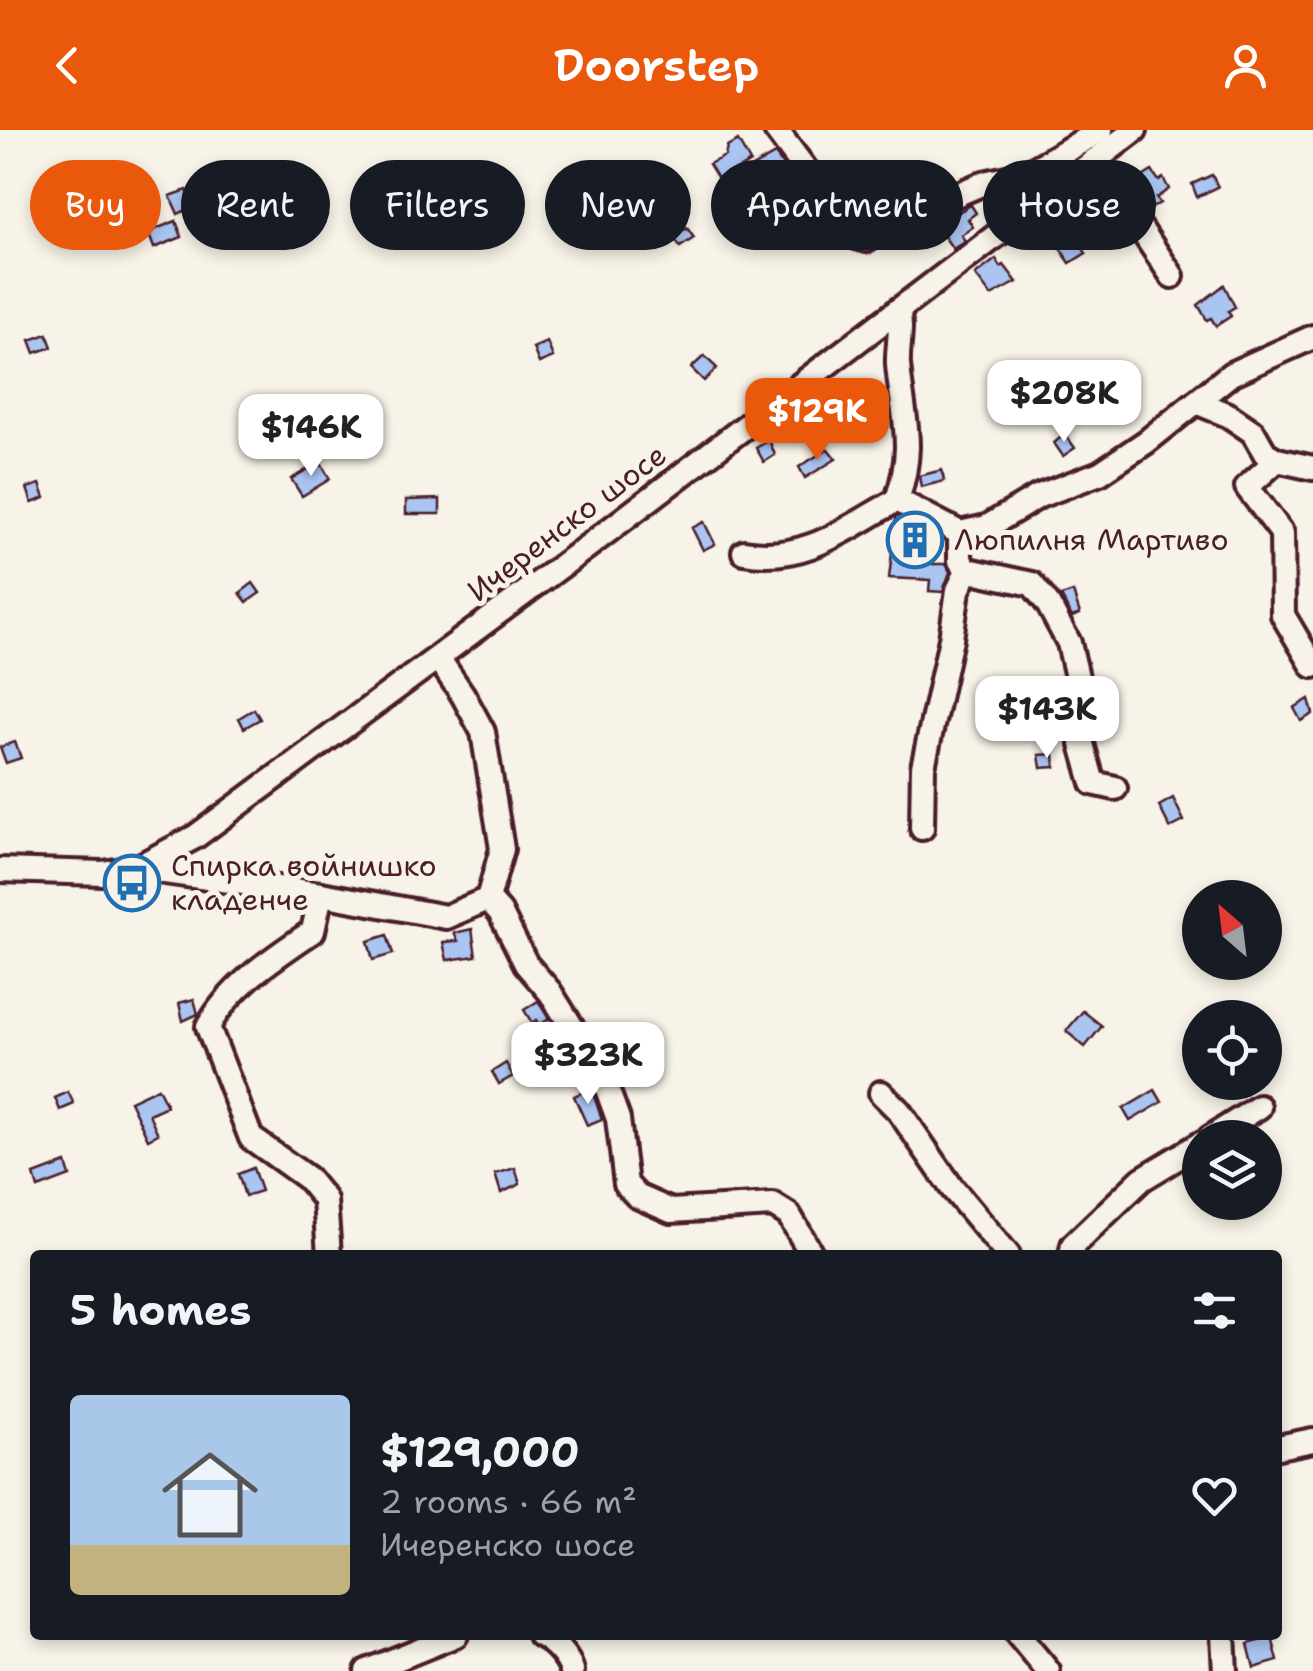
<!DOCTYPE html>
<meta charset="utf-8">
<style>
:root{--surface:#171b24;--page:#20242c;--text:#f1f3f6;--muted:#9ea1a6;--line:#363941;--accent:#ea580c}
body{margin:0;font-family:"Shantell Sans",sans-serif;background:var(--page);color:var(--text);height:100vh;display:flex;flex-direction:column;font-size:38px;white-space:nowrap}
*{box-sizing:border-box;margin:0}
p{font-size:32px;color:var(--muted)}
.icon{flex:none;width:55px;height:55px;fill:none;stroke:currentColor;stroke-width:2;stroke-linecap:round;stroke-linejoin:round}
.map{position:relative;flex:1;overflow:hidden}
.sheet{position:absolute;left:30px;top:1120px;width:1252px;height:390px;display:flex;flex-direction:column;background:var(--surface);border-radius:10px;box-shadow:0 5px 15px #0003}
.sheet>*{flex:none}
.banner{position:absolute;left:30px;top:30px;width:1255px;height:90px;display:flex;gap:20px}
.needle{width:65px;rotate:332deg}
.buttons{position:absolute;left:1182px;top:750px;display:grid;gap:20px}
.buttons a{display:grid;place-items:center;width:100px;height:100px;border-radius:50%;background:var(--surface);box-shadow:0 5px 15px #0003;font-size:50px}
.price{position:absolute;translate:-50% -85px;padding:0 22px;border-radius:20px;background:#fff;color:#222;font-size:32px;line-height:65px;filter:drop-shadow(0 2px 5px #0008)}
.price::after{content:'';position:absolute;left:50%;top:60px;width:30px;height:22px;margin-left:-15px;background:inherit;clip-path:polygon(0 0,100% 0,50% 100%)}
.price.current{background:var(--accent);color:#fff}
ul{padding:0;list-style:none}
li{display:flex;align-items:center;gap:30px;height:250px;padding:0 40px}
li+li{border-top:2px solid var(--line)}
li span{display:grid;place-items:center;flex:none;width:280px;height:200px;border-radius:10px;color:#555}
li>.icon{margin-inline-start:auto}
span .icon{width:120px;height:120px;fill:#fffc;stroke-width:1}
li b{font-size:42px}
h2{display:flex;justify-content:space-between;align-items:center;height:120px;padding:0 40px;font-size:42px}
.pill{padding:0 35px;border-radius:45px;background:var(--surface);box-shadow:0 5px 15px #0003;font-size:35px;line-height:90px}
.pill.current{background:var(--accent);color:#fff}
header{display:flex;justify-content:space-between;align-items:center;height:130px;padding:0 40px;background:var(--accent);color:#fff;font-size:45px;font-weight:600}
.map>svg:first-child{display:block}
</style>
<header><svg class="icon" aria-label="back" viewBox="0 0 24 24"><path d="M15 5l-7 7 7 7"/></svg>Doorstep<svg class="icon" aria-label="person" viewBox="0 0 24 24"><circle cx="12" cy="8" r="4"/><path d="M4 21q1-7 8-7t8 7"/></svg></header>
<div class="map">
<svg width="1313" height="1541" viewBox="0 0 1313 1541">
<rect width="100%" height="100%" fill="#f7f3e8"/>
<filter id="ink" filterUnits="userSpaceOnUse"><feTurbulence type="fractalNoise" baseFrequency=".01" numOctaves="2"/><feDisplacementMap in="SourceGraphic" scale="20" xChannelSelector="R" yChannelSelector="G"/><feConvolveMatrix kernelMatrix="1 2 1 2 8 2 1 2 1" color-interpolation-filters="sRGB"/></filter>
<g filter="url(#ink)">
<g fill="#aac5f2" stroke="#4a1f2b" stroke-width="2.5">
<path d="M 738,11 L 750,32 L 722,49 L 717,47 L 709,34 L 725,26 L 727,17 Z"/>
<path d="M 775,24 L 783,35 L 759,49 L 752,37 Z"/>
<path d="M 391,34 L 397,54 L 383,57 L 378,38 Z"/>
<path d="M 1152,41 L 1159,51 L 1163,48 L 1169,59 L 1156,68 L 1160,73 L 1147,81 L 1131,58 L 1133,53 Z"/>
<path d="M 1212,45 L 1218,57 L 1197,67 L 1192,54 Z"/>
<path d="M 187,60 L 194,76 L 178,84 L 170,66 Z"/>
<path d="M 730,75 L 737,85 L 722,95 L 715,85 Z"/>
<path d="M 971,75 L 976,83 L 968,89 L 973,97 L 961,105 L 965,111 L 953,119 L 936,95 Z"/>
<path d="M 176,91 L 182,107 L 154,118 L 148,102 Z"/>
<path d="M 687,98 L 694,108 L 680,117 L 674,108 Z"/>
<path d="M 1073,103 L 1086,123 L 1070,133 L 1057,114 Z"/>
<path d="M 996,129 L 1001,137 L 1004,135 L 1017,152 L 991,166 L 975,145 Z"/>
<path d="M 1224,155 L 1235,177 L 1228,181 L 1231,186 L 1216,196 L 1211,188 L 1207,190 L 1198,175 Z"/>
<path d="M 47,204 L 52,217 L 35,223 L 30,210 Z"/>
<path d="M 547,212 L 553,227 L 539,233 L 533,218 Z"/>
<path d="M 704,226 L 717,238 L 704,251 L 691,238 Z"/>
<path d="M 1065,304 L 1075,318 L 1063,326 L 1054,313 Z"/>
<path d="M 769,310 L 775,325 L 764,332 L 756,318 Z"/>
<path d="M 828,319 L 836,329 L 805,348 L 799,337 Z"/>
<path d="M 320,332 L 330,349 L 302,366 L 291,349 Z"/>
<path d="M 942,340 L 944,351 L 921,357 L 919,346 Z"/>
<path d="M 40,354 L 45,368 L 32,373 L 27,358 Z"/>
<path d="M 440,369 L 440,384 L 406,384 L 406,370 Z"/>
<path d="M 896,389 L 936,407 L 933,434 L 946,434 L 950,442 L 943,462 L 929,461 L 930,450 L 889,448 Z"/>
<path d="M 704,392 L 715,414 L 703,420 L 692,398 Z"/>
<path d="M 253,453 L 260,463 L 247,472 L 240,463 Z"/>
<path d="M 1073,462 L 1080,484 L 1072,487 L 1061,466 Z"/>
<path d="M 1309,569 L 1313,584 L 1301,591 L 1294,578 Z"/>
<path d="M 254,579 L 260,589 L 244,598 L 239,588 Z"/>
<path d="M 15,612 L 21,628 L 6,633 L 0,617 Z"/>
<path d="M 1054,624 L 1055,637 L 1041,638 L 1039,625 Z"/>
<path d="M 1173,668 L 1184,691 L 1170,698 L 1159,676 Z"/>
<path d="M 472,799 L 476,826 L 447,830 L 443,812 L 458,811 L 454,803 Z"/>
<path d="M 387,805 L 393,824 L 373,830 L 368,811 Z"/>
<path d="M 194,869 L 198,884 L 183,891 L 179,873 Z"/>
<path d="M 538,871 L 549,889 L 539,895 L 536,890 L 532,893 L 524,880 Z"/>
<path d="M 1083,881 L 1102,896 L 1085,917 L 1066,901 Z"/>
<path d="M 506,933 L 513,946 L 499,954 L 492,942 Z"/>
<path d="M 158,958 L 167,976 L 149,984 L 158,1004 L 148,1009 L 130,971 Z"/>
<path d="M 591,958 L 602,989 L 587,995 L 574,966 Z"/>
<path d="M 1155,960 L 1162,972 L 1130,991 L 1123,979 Z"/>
<path d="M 68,962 L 74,974 L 60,980 L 55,968 Z"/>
<path d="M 66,1033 L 70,1046 L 38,1058 L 34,1045 Z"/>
<path d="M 253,1038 L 261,1061 L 245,1066 L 238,1044 Z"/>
<path d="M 515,1038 L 520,1054 L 501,1063 L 495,1044 Z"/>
<path d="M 1272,1507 L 1278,1531 L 1254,1538 L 1248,1514 Z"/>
</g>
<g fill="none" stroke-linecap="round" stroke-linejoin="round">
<g stroke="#4a1f2b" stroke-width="30">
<g id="minor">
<path d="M 776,0 L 856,107 L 867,110 L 904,87 L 984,53 L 1026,44 L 1101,0"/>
<path d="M 1095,30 L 1172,146"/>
<path d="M 1196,272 L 1228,285 L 1253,302 L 1265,323 L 1277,330 L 1313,338"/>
<path d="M 1277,330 L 1247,357 L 1282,403 L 1283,485 L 1313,536"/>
<path d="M 897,370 L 960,403 L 987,397 L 1039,366 L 1100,343 L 1146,312 L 1231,244 L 1313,207"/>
<path d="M 960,403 L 960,431 L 968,440 L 1032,454 L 1048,474 L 1069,513 L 1080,560 L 1082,614 L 1093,653 L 1115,658"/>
<path d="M 744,422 C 804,433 847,398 897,370 C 916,313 903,291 898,235 C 897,217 903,198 898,180"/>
<path d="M 922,698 L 923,637 L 951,509 L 958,460 L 968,440"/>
<path d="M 136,738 L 321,764 L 446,787 L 488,769 L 502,719 L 483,602 L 463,565 L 438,528"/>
<path d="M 0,740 L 103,743 L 136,738 L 195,707 L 587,417 L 1135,0"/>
<path d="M 321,764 L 313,801 C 275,827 230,855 208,897 L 251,1008 L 307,1048 L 325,1070 L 329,1125"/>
<path d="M 488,769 L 500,782 L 526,834 L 550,862 L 602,945 L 618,989 L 626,1054 L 637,1066 L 671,1081 L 773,1075 L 789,1085 L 812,1125"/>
<path d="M 881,963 L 899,981 L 952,1058 L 1008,1125"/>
<path d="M 1210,1008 L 1259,977"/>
<path d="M 1071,1125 L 1073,1115 L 1142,1049 L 1200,1014"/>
<path d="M 1278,1317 L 1313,1310"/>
<path d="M 540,1505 C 554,1512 568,1527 572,1541"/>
<path d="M 1018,1505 L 1048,1541"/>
<path d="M 1223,1505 L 1225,1541"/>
<path d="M 367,1541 L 456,1505"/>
</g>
</g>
<use href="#minor" stroke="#f7f3e8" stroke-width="22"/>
</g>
</g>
<defs>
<g id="building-ring" transform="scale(2.875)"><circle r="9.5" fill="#f7f3e8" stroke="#1f6fb2" stroke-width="1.5"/><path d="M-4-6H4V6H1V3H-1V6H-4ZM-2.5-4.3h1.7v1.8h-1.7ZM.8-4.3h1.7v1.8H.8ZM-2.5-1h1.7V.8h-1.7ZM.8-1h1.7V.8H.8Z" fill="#1f6fb2"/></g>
<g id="bus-ring" transform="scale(2.875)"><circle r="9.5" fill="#f7f3e8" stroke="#1f6fb2" stroke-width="1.5"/><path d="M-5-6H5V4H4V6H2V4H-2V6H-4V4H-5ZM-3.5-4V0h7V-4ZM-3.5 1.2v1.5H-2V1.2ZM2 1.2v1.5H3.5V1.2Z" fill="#1f6fb2"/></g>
</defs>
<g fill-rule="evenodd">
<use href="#building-ring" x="915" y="410"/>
<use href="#bus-ring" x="132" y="753"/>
</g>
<g text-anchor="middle" stroke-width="10" stroke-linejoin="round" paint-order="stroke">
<g font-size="30" fill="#4a1f2b" stroke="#f7f3e8">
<text transform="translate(567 393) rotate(-37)" y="10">Ичеренско шосе</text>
</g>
<g font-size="30" fill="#4a1f2b" stroke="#f7f3e8" text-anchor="start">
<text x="954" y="420">Люпилня Мартиво</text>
<text x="171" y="746">Спирка войнишко<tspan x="171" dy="34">кладенче</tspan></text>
</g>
</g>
</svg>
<div class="buttons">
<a><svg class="needle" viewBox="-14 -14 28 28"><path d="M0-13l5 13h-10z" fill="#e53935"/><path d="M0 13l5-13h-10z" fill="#9ea1a6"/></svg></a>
<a><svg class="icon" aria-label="locate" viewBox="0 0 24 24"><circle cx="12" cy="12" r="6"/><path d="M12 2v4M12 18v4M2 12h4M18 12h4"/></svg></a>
<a><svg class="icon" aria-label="layers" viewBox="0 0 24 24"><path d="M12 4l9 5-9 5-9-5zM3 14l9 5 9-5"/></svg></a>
</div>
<b class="price" style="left:1064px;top:315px">$208K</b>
<b class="price current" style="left:817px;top:333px">$129K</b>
<b class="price" style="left:311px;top:349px">$146K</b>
<b class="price" style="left:1047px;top:631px">$143K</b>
<b class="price" style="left:588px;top:977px">$323K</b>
<div class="banner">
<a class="pill current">Buy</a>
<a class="pill">Rent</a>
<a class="pill">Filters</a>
<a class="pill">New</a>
<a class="pill">Apartment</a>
<a class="pill">House</a>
</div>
<section class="sheet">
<h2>5 homes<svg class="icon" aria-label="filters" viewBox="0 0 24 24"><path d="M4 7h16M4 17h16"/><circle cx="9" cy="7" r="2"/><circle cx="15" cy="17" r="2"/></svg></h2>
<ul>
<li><span style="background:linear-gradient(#a9c7e8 75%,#c2b280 0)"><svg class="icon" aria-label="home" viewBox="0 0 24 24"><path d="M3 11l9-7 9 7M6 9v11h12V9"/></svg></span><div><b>$129,000</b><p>2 rooms · 66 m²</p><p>Ичеренско шосе</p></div><svg class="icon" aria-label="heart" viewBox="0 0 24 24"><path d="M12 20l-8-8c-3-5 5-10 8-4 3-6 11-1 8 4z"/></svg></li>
</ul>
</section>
</div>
